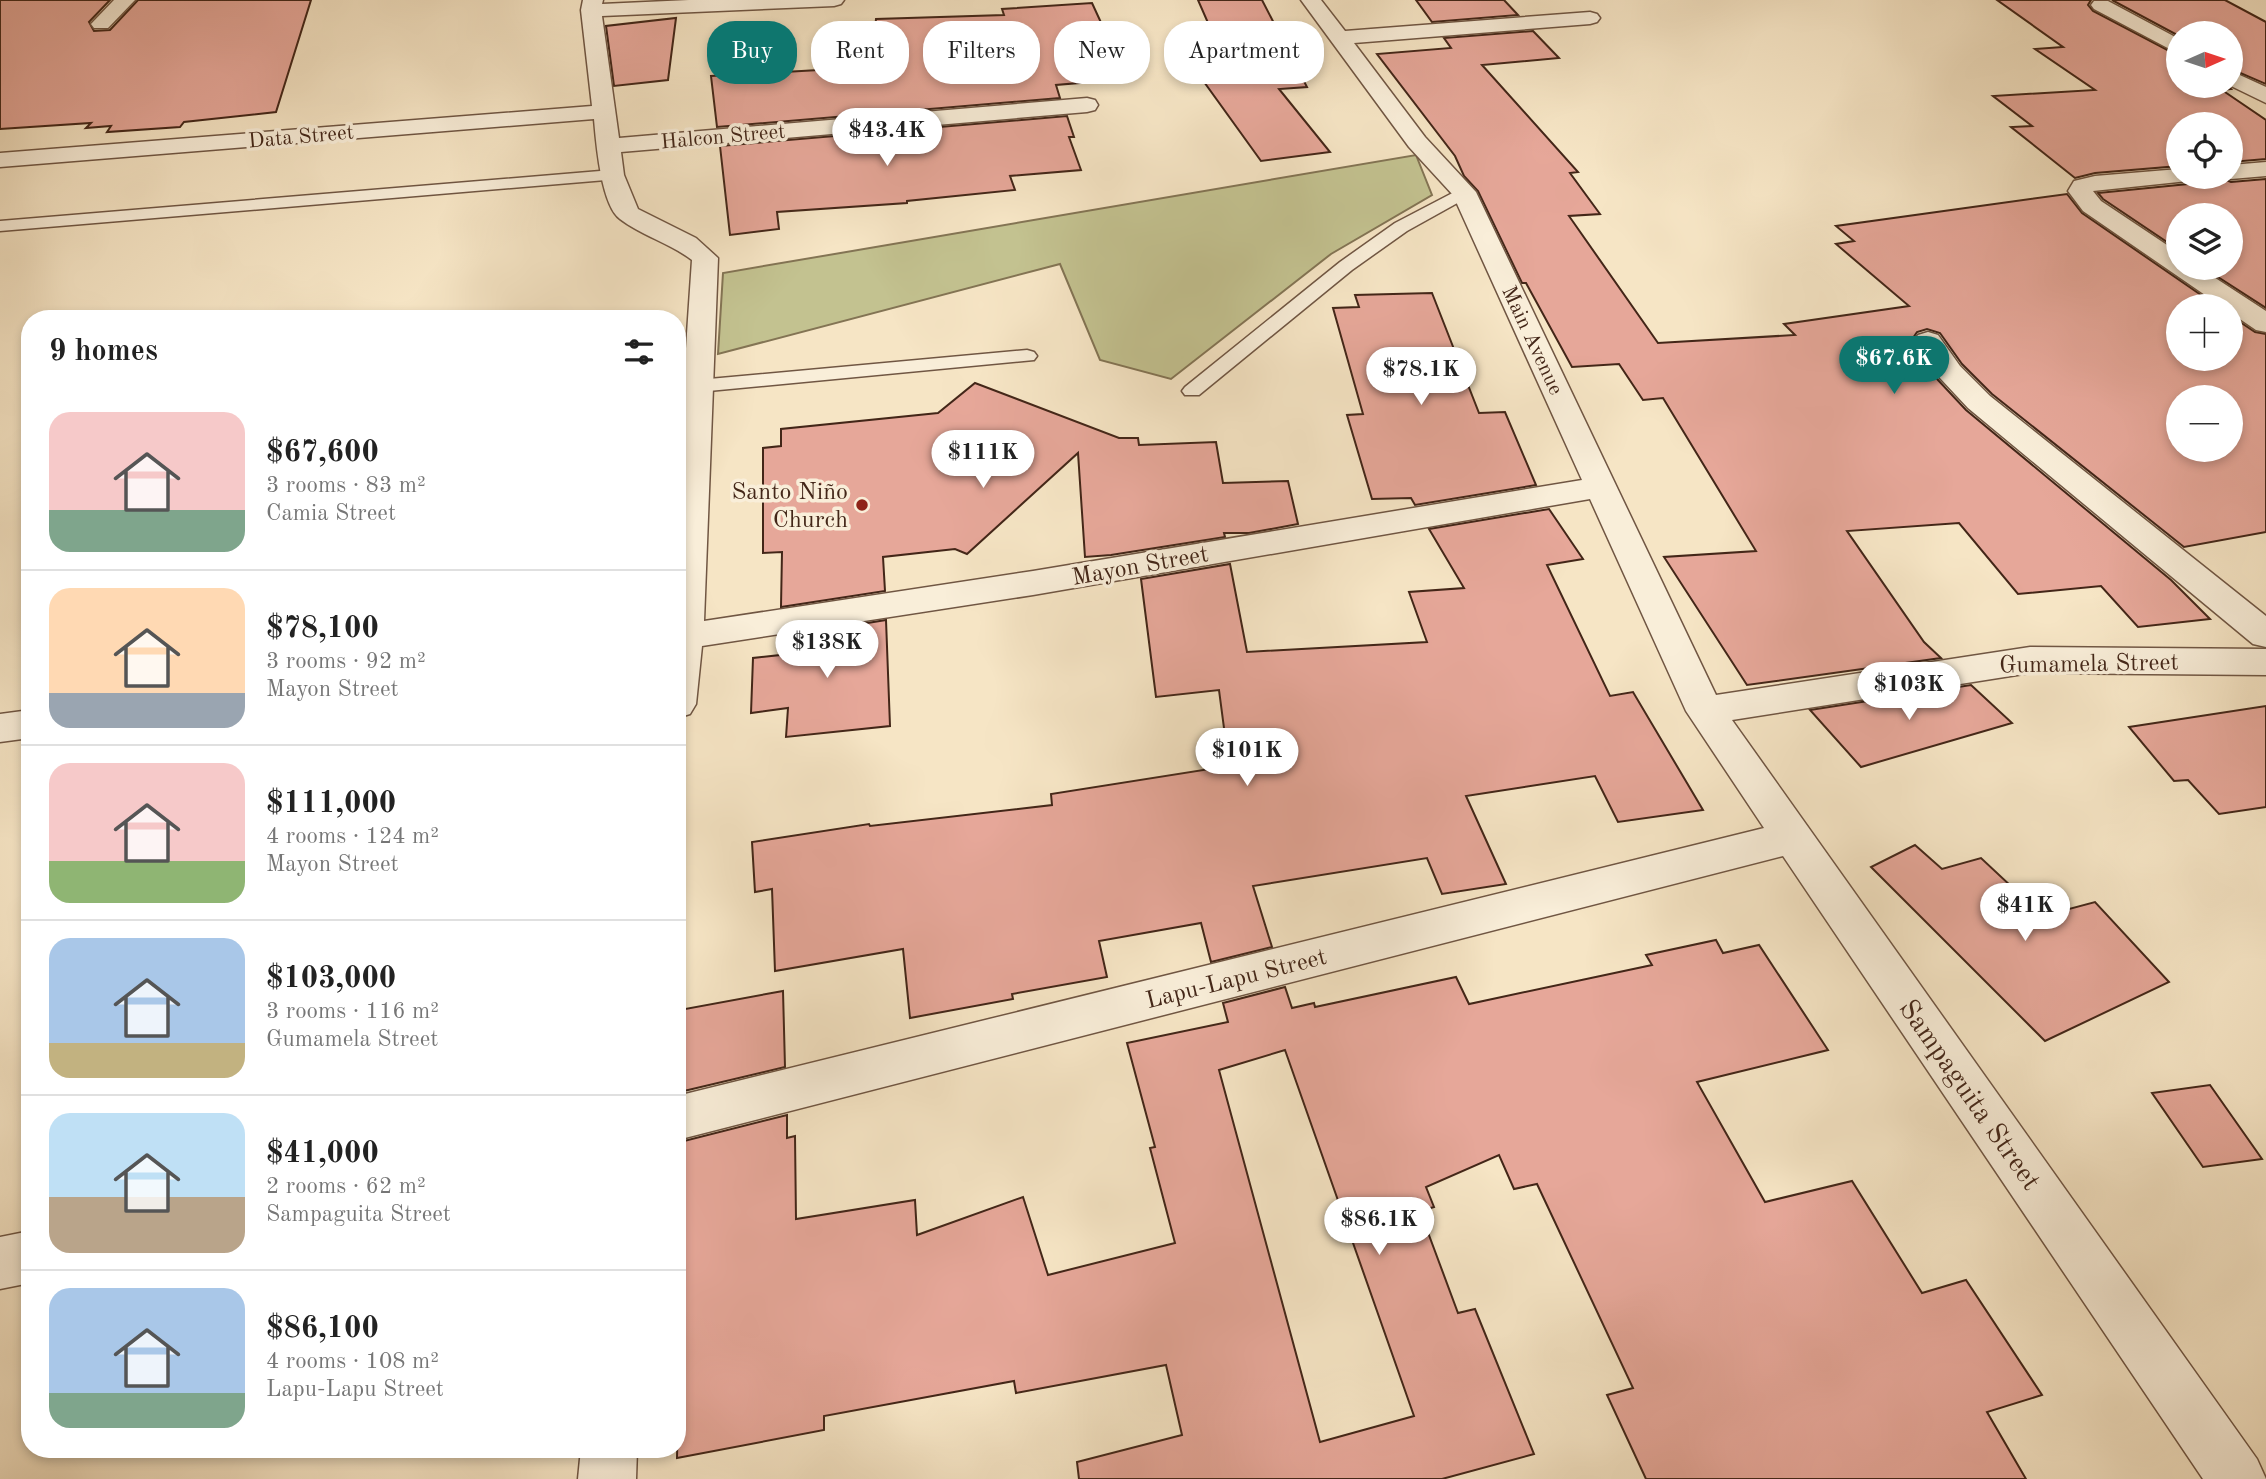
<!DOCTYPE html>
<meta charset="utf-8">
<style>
:root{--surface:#fff;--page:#f2f2f2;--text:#222;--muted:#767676;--line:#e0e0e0;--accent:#0f766e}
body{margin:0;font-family:"Old Standard TT",serif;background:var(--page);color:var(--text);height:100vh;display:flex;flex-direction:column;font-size:26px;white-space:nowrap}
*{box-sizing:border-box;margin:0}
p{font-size:23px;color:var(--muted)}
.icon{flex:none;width:38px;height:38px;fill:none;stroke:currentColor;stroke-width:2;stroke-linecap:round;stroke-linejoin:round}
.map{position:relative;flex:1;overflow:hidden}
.panel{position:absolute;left:21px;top:310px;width:665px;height:1148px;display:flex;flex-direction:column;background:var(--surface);border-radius:28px;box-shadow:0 4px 10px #0003}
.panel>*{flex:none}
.banner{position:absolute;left:707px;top:21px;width:665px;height:63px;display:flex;gap:14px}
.needle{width:46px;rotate:87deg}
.fabs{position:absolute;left:2166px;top:21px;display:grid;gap:14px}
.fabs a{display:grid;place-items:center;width:77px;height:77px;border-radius:50%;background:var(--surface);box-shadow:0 4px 10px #0003;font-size:35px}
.price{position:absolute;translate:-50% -60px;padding:0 16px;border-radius:24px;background:#fff;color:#222;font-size:23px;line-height:46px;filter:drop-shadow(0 2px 4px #0008)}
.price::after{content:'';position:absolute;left:50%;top:42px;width:21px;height:16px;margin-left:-10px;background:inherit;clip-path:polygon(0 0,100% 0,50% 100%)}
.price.current{background:var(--accent);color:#fff}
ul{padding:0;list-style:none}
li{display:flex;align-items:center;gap:21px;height:175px;padding:0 28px}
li+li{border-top:2px solid var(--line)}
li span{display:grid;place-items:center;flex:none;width:196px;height:140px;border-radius:21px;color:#555}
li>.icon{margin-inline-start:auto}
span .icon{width:84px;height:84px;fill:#fffc;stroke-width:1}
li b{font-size:30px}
h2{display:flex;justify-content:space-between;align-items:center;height:84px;padding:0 28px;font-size:30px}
.chip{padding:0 24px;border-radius:28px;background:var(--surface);box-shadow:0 4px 10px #0003;font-size:24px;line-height:63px}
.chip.current{background:var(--accent);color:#fff}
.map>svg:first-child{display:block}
</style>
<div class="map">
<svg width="2266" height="1479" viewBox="0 0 2266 1479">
<rect width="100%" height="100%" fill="#f6e5c5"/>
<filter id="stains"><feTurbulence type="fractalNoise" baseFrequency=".00286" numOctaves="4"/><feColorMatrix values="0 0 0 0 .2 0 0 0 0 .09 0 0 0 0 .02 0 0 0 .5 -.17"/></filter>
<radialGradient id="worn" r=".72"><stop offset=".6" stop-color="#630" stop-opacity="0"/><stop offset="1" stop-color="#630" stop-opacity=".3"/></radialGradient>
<path fill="#c3c290" stroke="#837454" stroke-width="2" d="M 1416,155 L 1432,195 L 1331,254 L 1171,379 L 1100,360 L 1060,264 L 718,354 L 723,273 Z"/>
<g fill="#e6a799" stroke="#432618" stroke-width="2" fill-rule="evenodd">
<path d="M 0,0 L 110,0 L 89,22 L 94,31 L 110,30 L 138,0 L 311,0 L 276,112 L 184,122 L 180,127 L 107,132 L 111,126 L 86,128 L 91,123 L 0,129 Z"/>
<path d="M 1198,0 L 1262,0 L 1307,87 L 1279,89 L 1330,152 L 1261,161 L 1171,36 L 1212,32 Z"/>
<path d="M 1416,0 L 1504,0 L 1518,15 L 1432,22 Z"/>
<path d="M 1997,0 L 2091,0 L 2088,5 L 2093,11 L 2179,56 L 2179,86 L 2228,86 L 2231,89 L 2222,90 L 2266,120 L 2266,159 L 2231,162 L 2231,124 L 2179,124 L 2179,166 L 2095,173 L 2075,178 L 2011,127 L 2032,126 L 1993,96 L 2095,90 L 2035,49 L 2063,47 Z"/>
<path d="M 2112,0 L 2225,0 L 2266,22 L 2266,84 L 2231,69 L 2231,33 L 2179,33 L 2179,36 Z"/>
<path d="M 1092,3 L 1127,79 L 1056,85 L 1060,98 L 717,127 L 711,76 L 871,67 L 876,19 L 1004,15 L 1002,9 Z"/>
<path d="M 676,18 L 668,80 L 614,86 L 606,26 Z"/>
<path d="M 1533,31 L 1559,58 L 1482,65 L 1578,172 L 1570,173 L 1600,214 L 1569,216 L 1658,343 L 1795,335 L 1784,324 L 1909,306 L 1836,244 L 1854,241 L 1836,226 L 2067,194 L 2082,213 L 2217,306 L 2179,306 L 2179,359 L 2231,359 L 2231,316 L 2255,332 L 2266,334 L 2266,532 L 2184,547 L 1992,394 L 1962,364 L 1940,333 L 1927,329 L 1917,332 L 1911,341 L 1938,380 L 1966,410 L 2171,580 L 2210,619 L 2138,627 L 2101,586 L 2018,594 L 1959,523 L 1847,531 L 1924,642 L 1941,658 L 1747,685 L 1664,557 L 1756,551 L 1663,398 L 1643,400 L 1619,364 L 1572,367 L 1526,283 L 1522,283 L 1478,191 L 1464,176 L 1455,156 L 1377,54 L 1451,48 L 1444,38 ZM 2179,397 L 2231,397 L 2231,450 L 2179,450 Z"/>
<path d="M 1067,116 L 1074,137 L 1069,137 L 1081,170 L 1010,176 L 1015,190 L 907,201 L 907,203 L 777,212 L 779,229 L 730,235 L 720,146 Z"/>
<path d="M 2194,177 L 2219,177 L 2231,182 L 2266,179 L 2266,308 L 2204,268 L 2231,268 L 2231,215 L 2179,215 L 2179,250 L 2103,199 L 2098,193 L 2188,184 Z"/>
<path d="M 1432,293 L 1479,413 L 1505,412 L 1536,485 L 1415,505 L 1411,498 L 1372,499 L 1347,415 L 1363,414 L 1333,308 L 1359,307 L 1355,295 Z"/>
<path d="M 975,383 L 1119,438 L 1138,438 L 1139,445 L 1216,442 L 1223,483 L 1288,481 L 1298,524 L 1249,533 L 1224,533 L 1225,537 L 1111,555 L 1085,557 L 1078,453 L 967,554 L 955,549 L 883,557 L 885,591 L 781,607 L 782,552 L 763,553 L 763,448 L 781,446 L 781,429 L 938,413 Z"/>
<path d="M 1549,509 L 1583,559 L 1547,565 L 1610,696 L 1633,692 L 1703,810 L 1618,822 L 1595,776 L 1466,796 L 1506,884 L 1442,894 L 1427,858 L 1253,886 L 1272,947 L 1211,962 L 1201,923 L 1099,941 L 1107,977 L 1012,994 L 1013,999 L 910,1018 L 903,949 L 775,971 L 772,889 L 755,892 L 752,842 L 869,824 L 870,826 L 1052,805 L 1051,794 L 1229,766 L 1219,690 L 1156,697 L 1141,579 L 1230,564 L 1247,652 L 1427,642 L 1409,592 L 1464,588 L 1429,529 Z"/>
<path d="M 886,620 L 890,726 L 786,737 L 788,708 L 751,713 L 753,658 L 780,655 L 781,637 Z"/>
<path d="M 1971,685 L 2012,723 L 1861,767 L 1810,710 Z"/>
<path d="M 2266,706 L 2266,807 L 2219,814 L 2188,780 L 2174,781 L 2129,727 Z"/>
<path d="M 1915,845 L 1942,869 L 1981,858 L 2043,916 L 2095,902 L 2169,982 L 2045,1041 L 1871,867 Z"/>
<path d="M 1716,940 L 1723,953 L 1759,945 L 1828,1050 L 1697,1082 L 1765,1202 L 1852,1181 L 1922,1293 L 1966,1280 L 2042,1395 L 1987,1412 L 2026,1479 L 1646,1479 L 1607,1395 L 1633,1388 L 1537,1184 L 1514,1189 L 1499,1155 L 1426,1187 L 1434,1207 L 1420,1211 L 1458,1313 L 1475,1309 L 1534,1454 L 1442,1479 L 1079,1479 L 1077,1462 L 1182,1435 L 1166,1365 L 1016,1393 L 1014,1381 L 824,1416 L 824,1430 L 677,1458 L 681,1275 L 677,1275 L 677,1155 L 684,1154 L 684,1141 L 787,1115 L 787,1138 L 795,1136 L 796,1219 L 915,1200 L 917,1235 L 1023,1197 L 1048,1275 L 1175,1243 L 1150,1148 L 1155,1147 L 1127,1043 L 1228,1022 L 1223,1003 L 1285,987 L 1292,1008 L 1314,1003 L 1315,1007 L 1456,977 L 1469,1004 L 1652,965 L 1646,955 ZM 1285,1050 L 1414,1416 L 1320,1442 L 1219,1070 Z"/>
<path d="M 783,991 L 785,1067 L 684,1091 L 685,1009 Z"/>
<path d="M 2210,1085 L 2262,1159 L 2203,1167 L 2152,1093 Z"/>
</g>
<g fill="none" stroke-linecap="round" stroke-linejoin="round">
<g stroke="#705643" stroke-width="3">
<g id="lane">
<path d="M 612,170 L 618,171 L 620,175 L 618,179 L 0,231 L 0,221 Z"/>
<path d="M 1464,187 L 1472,192 L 1470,196 L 1407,231 L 1352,270 L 1199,395 L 1185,395 L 1182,391 L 1185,387 L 1340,262 L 1395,223 Z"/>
<path d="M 1027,350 L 1034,352 L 1037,356 L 1034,360 L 698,392 L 691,390 L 688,386 L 691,382 L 698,380 Z"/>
</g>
</g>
<g stroke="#705643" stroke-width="3">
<g id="street">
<path d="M 114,0 L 135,0 L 108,28 L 94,28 L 91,24 Z"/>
<path d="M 583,0 L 603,0 L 602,4 L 689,0 L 844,0 L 841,4 L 834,6 L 602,16 L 619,138 L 1087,98 L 1095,100 L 1098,105 L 1095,110 L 1087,112 L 621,152 L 624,175 L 638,209 L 696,238 L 718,258 L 704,621 L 1033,571 L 1582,480 L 1453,195 L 1409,147 L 1301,0 L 1321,0 L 1345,31 L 1590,12 L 1597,14 L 1600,18 L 1597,22 L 1590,24 L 1354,43 L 1425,137 L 1476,192 L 1716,695 L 2030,647 L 2266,649 L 2266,675 L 2030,673 L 1732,720 L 2257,1459 L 2266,1479 L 2203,1479 L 1783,856 L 677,1140 L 677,1096 L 1764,828 L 1686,711 L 1590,499 L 1033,595 L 702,646 L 696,704 L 690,714 L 677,718 L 677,481 L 692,260 C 670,243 642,236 620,219 C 601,205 596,142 594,119 L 0,167 L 0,153 L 592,106 L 581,10 Z"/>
<path d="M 2094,1 L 2108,1 L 2179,39 L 2179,54 L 2094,9 L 2091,5 Z"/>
<path d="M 2231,71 L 2266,87 L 2266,103 L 2231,86 Z"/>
<path d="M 2266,162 L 2266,176 L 2231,179 L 2222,177 L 2231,177 L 2231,165 Z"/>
<path d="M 2179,169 L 2179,177 L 2191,177 L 2188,181 L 2093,191 L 2101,201 L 2179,253 L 2179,268 L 2200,268 L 2266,311 L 2266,332 L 2256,330 L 2231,313 L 2231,306 L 2221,306 L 2083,211 L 2068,191 L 2074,181 L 2095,176 Z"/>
<path d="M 1928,332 L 1938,335 L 1960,366 L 1990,396 L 2266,616 L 2266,647 L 2253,644 L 1968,408 L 1940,378 L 1914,341 L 1918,335 Z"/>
<path d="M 30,710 L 30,738 L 0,742 L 0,714 Z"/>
<path d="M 30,1231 L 30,1283 L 0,1289 L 0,1237 Z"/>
<path d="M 581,1449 L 637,1449 L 636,1479 L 578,1479 Z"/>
</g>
</g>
<use href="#lane" fill="#f9eed9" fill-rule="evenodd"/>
<use href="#street" fill="#f9eed9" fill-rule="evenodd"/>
</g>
<circle fill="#8f2418" stroke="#f9eed9" stroke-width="2.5" cx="862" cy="505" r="7"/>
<g text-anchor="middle" stroke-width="7" stroke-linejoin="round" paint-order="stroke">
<g font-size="21" fill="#432618" stroke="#f9eed9">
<text transform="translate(301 136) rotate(-5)" y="7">Data Street</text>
<text transform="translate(723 136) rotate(-5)" y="7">Halcon Street</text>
<text transform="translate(1533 340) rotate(65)" y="7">Main Avenue</text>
</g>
<g font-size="24" fill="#432618" stroke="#f9eed9" text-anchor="end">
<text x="848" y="499">Santo Niño<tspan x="848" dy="28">Church</tspan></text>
</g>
<g font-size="24" fill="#432618" stroke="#f9eed9">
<text transform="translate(1140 565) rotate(-10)" y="8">Mayon Street</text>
<text transform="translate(2089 663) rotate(-1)" y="8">Gumamela Street</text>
<text transform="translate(1236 978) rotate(-14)" y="8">Lapu-Lapu Street</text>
</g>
<g font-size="28" fill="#432618" stroke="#f9eed9">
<text transform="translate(1971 1094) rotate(55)" y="10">Sampaguita Street</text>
</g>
</g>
<rect width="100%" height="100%" filter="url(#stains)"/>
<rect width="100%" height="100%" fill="url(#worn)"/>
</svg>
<div class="fabs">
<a><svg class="needle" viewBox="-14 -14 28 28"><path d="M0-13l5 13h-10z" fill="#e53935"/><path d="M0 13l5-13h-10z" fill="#767676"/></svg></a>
<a><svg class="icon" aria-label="locate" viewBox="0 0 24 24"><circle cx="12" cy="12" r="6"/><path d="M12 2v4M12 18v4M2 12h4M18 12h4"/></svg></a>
<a><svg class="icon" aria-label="layers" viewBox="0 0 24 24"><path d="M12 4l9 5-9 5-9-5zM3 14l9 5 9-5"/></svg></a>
<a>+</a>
<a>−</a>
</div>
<b class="price" style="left:887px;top:168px">$43.4K</b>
<b class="price current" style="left:1894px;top:396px">$67.6K</b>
<b class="price" style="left:1421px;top:407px">$78.1K</b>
<b class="price" style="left:983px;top:490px">$111K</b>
<b class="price" style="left:827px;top:680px">$138K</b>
<b class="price" style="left:1909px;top:722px">$103K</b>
<b class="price" style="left:1247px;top:788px">$101K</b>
<b class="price" style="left:2025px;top:943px">$41K</b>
<b class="price" style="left:1379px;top:1257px">$86.1K</b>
<div class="banner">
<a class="chip current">Buy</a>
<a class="chip">Rent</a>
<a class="chip">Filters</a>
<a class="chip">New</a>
<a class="chip">Apartment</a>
</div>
<section class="panel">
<h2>9 homes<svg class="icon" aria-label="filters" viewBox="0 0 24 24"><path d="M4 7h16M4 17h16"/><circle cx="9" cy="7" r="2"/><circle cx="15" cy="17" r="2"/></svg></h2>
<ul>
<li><span style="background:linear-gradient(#f6c9c9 70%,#7fa58c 0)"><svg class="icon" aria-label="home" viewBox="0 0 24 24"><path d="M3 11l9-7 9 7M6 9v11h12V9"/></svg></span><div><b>$67,600</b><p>3 rooms · 83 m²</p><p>Camia Street</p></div></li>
<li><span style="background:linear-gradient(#ffd9b3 75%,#9aa5b1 0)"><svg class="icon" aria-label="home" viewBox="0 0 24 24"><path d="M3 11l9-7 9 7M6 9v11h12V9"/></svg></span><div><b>$78,100</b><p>3 rooms · 92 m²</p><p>Mayon Street</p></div></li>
<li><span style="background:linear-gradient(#f6c9c9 70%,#8fb573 0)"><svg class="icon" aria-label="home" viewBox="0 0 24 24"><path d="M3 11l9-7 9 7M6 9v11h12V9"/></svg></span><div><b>$111,000</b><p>4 rooms · 124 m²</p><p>Mayon Street</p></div></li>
<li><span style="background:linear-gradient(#a9c7e8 75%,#c2b280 0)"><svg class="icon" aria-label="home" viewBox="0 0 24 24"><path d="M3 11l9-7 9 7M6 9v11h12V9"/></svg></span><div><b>$103,000</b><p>3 rooms · 116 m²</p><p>Gumamela Street</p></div></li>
<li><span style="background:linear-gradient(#bfe0f5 60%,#b9a48a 0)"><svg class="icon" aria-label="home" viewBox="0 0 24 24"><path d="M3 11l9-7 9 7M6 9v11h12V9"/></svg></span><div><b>$41,000</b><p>2 rooms · 62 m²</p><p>Sampaguita Street</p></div></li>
<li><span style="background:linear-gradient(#a9c7e8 75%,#7fa58c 0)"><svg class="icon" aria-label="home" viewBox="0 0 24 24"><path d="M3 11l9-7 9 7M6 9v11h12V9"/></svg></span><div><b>$86,100</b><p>4 rooms · 108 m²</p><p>Lapu-Lapu Street</p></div></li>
</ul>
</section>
</div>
